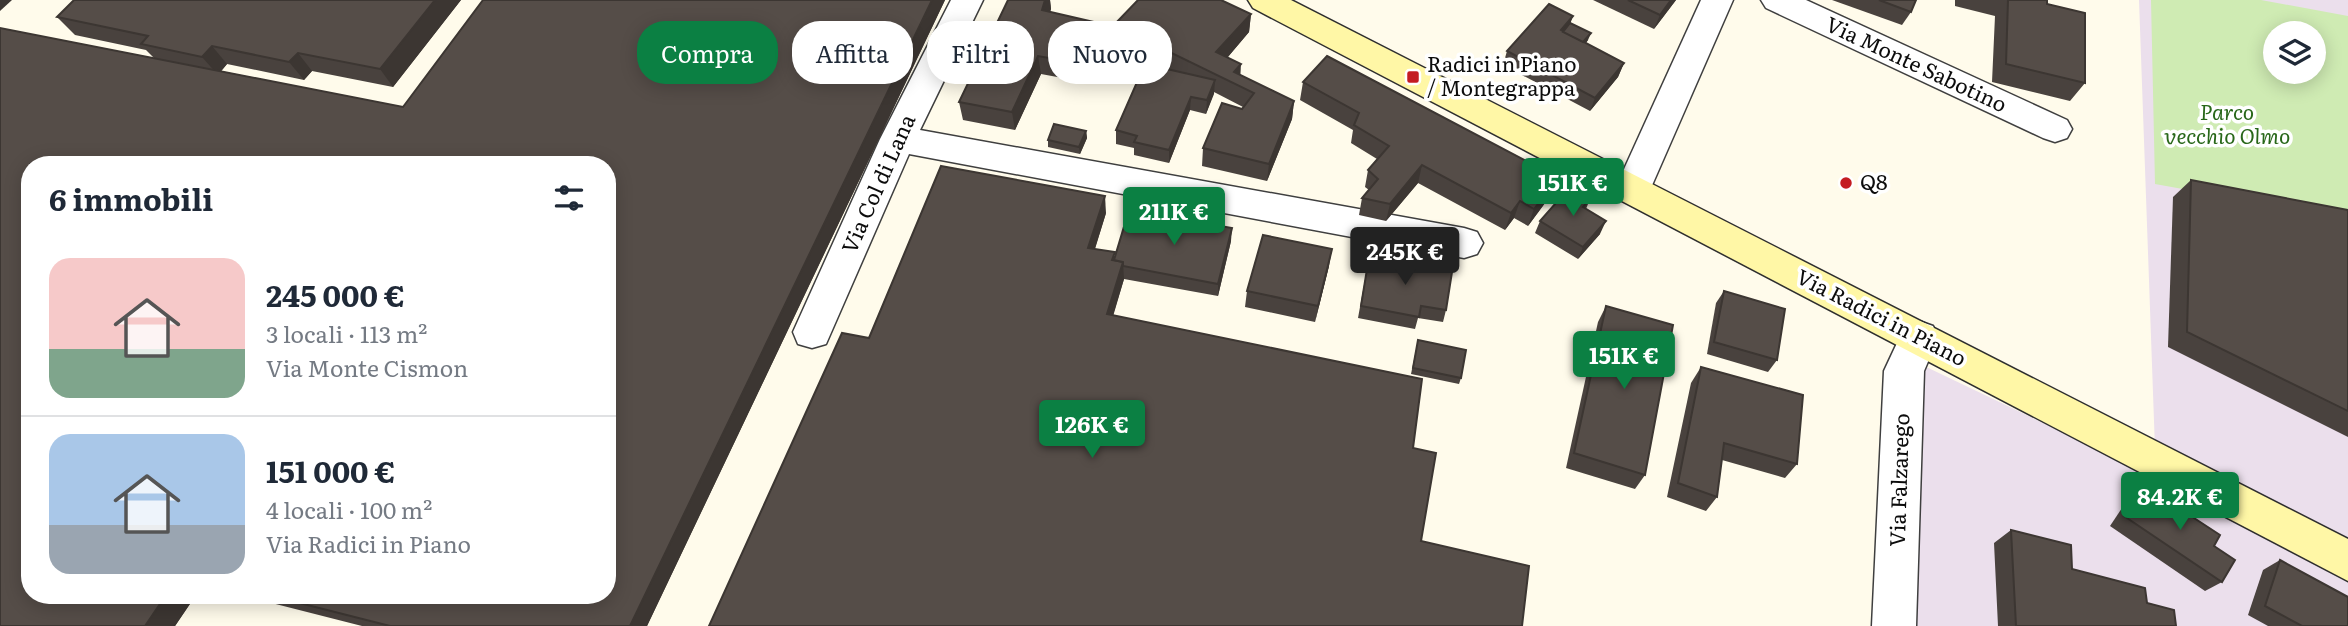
<!DOCTYPE html>
<html lang="it">
<meta charset="utf-8">
<style>
:root{--surface:#fff;--page:#f2f2f3;--text:#1f2937;--muted:#747a83;--line:#e0e1e3;--accent:#0b8043}
body{margin:0;font-family:Literata,serif;background:var(--page);color:var(--text);height:100vh;display:flex;flex-direction:column;font-size:26px;white-space:nowrap}
*{box-sizing:border-box;margin:0}
p{font-size:23px;color:var(--muted)}
.icon{flex:none;width:38px;height:38px;fill:none;stroke:currentColor;stroke-width:2;stroke-linecap:round;stroke-linejoin:round}
.map{position:relative;flex:1;overflow:hidden}
.side{position:absolute;left:21px;top:156px;width:595px;height:448px;display:flex;flex-direction:column;background:var(--surface);border-radius:28px;box-shadow:0 4px 18px #0003}
.side>*{flex:none}
.hud{position:absolute;left:637px;top:21px;width:665px;height:63px;display:flex;gap:14px}
.buttons{position:absolute;left:2263px;top:21px;display:grid;gap:14px}
.buttons a{display:grid;place-items:center;width:63px;height:63px;border-radius:50%;background:var(--surface);box-shadow:0 4px 18px #0003;font-size:35px}
.price{position:absolute;translate:-50% -60px;padding:0 16px;border-radius:7px;background:var(--accent);color:#fff;font-size:23px;line-height:46px;filter:drop-shadow(0 2px 4px #0008)}
.price::after{content:'';position:absolute;left:50%;top:42px;width:21px;height:16px;margin-left:-10px;background:inherit;clip-path:polygon(0 0,100% 0,50% 100%)}
.price.selected{background:#222;color:#fff}
ul{padding:0;list-style:none}
li{display:flex;align-items:center;gap:21px;height:175px;padding:0 28px}
li+li{border-top:2px solid var(--line)}
li span{display:grid;place-items:center;flex:none;width:196px;height:140px;border-radius:21px;color:#555}
li>.icon{margin-inline-start:auto}
span .icon{width:84px;height:84px;fill:#fffc;stroke-width:1}
li b{font-size:30px}
h2{display:flex;justify-content:space-between;align-items:center;height:84px;padding:0 28px;font-size:30px}
.chip{padding:0 24px;border-radius:28px;background:var(--surface);box-shadow:0 4px 18px #0003;font-size:24px;line-height:63px}
.chip.selected{background:var(--accent);color:#fff}
.map>svg:first-child{display:block}
</style>
<div class="map">
<svg width="2348" height="626" viewBox="0 0 2348 626">
<rect width="100%" height="100%" fill="#fffbeb"/>
<path fill="#ebdfec" fill-rule="evenodd" d="M 2139,0 L 2348,0 L 2348,626 L 1878,626 L 1897,353 L 2156,477 ZM 2275,33 L 2314,33 L 2314,72 L 2275,72 Z"/>
<path fill="#cfebb3" fill-rule="evenodd" d="M 2151,0 L 2261,0 L 2348,16 L 2348,219 L 2155,184 ZM 2275,33 L 2314,33 L 2314,72 L 2275,72 Z"/>
<g fill="none" stroke-linecap="round" stroke-linejoin="round">
<g stroke="#3f3f3f" stroke-width="3">
<g id="street">
<path d="M 951,0 L 983,0 L 920,130 L 1464,228 L 1477,232 L 1483,243 L 1477,254 L 1464,258 L 909,154 L 826,344 L 812,348 L 798,344 L 793,332 L 880,139 Z"/>
<path d="M 1701,0 L 1733,0 L 1646,199 L 1633,203 L 1620,199 L 1615,189 Z"/>
<path d="M 1761,0 L 1806,0 L 2067,120 L 2072,129 L 2067,138 L 2055,142 L 2043,138 L 1766,8 Z"/>
<path d="M 1919,321 L 1933,326 L 1938,338 L 1924,371 L 1916,626 L 1872,626 L 1884,371 L 1905,326 Z"/>
</g>
</g>
<g stroke="#2e2e2e" stroke-width="3">
<path id="secondary" d="M 1248,0 L 1291,0 L 2348,539 L 2348,581 L 1253,8 Z"/>
</g>
<use href="#street" fill="#fff" fill-rule="evenodd"/>
<use href="#secondary" fill="#fff7a6" fill-rule="evenodd"/>
</g>
<g fill="#49423e">
<path d="M 74,0 L 461,0 L 393,87 L 312,71 L 304,80 L 227,64 L 221,71 L 403,107 L 483,0 L 945,0 L 647,626 L 362,626 L 240,595 L 607,595 L 607,164 L 30,164 L 30,595 L 196,595 L 175,626 L 0,626 L 0,28 L 154,58 L 146,50 L 75,35 L 57,17 Z"/>
<path d="M 1008,0 L 1050,0 L 1051,9 L 1050,12 L 1099,41 L 1079,81 L 1041,74 L 1015,130 L 963,120 L 959,102 Z"/>
<path d="M 1593,0 L 1676,0 L 1654,29 Z"/>
<path d="M 1832,0 L 1916,0 L 1911,12 L 1902,25 Z"/>
<path d="M 1955,0 L 2047,0 L 2047,4 L 2085,83 L 2070,101 L 1992,82 L 1995,16 L 1955,6 Z"/>
<path d="M 1251,14 L 1249,32 L 1227,58 L 1240,75 L 1294,101 L 1292,119 L 1267,181 L 1202,166 L 1203,148 L 1243,107 L 1214,92 L 1206,114 L 1190,110 L 1169,163 L 1134,155 L 1134,148 L 1116,144 L 1116,130 L 1167,69 L 1115,43 L 1114,25 Z"/>
<path d="M 1573,16 L 1570,23 L 1588,40 L 1586,43 L 1624,63 L 1618,77 L 1590,111 L 1503,65 L 1507,51 Z"/>
<path d="M 1303,82 L 1547,172 L 1544,182 L 1545,203 L 1528,226 L 1514,218 L 1505,230 L 1418,183 L 1386,221 L 1359,215 L 1362,198 L 1369,190 L 1365,187 L 1368,170 L 1377,159 L 1351,143 L 1353,130 L 1300,100 Z"/>
<path d="M 1086,131 L 1087,138 L 1080,154 L 1048,147 L 1048,140 Z"/>
<path d="M 2191,180 L 2348,210 L 2348,437 L 2168,347 L 2173,197 Z"/>
<path d="M 1590,199 L 1586,209 L 1600,234 L 1578,259 L 1535,233 L 1540,221 Z"/>
<path d="M 1106,213 L 1095,249 L 1115,256 L 1231,241 L 1218,296 L 1124,279 L 1113,315 L 1413,448 L 1421,541 L 869,338 Z"/>
<path d="M 1369,257 L 1446,310 L 1443,322 L 1418,318 L 1415,329 L 1358,318 Z"/>
<path d="M 1329,266 L 1315,322 L 1245,307 L 1247,291 Z"/>
<path d="M 1724,291 L 1777,360 L 1768,372 L 1707,354 L 1716,303 Z"/>
<path d="M 1606,306 L 1645,475 L 1635,489 L 1566,468 L 1598,322 Z"/>
<path d="M 1418,340 L 1461,378 L 1459,384 L 1411,374 Z"/>
<path d="M 1701,367 L 1797,464 L 1785,478 L 1722,460 L 1717,497 L 1706,511 L 1667,497 L 1691,383 Z"/>
<path d="M 2145,486 L 2214,546 L 2222,582 L 2205,591 L 2110,526 L 2130,496 Z"/>
<path d="M 2011,530 L 2072,569 L 2147,603 L 2176,626 L 1998,626 L 1994,543 Z"/>
<path d="M 2280,560 L 2348,626 L 2268,626 L 2248,615 L 2263,570 Z"/>
</g>
<g fill="#3c3632">
<path d="M 0,0 L 12,0 L 0,11 Z"/>
<path d="M 435,0 L 461,0 L 393,87 L 380,69 Z"/>
<path d="M 932,0 L 945,0 L 647,626 L 630,626 Z"/>
<path d="M 1045,0 L 1050,0 L 1051,9 L 1044,28 L 1042,10 Z"/>
<path d="M 1671,0 L 1676,0 L 1654,29 L 1660,15 Z"/>
<path d="M 1251,14 L 1249,32 L 1216,71 L 1216,52 Z"/>
<path d="M 1573,16 L 1568,30 L 1561,38 L 1561,30 Z"/>
<path d="M 1098,23 L 1099,41 L 1079,81 L 1078,63 Z"/>
<path d="M 1591,33 L 1588,40 L 1576,55 L 1578,47 Z"/>
<path d="M 212,46 L 227,64 L 218,75 L 202,57 Z"/>
<path d="M 298,53 L 312,71 L 304,80 L 289,62 Z"/>
<path d="M 1038,56 L 1041,74 L 1015,130 L 1012,112 Z"/>
<path d="M 1624,63 L 1618,77 L 1590,111 L 1595,98 Z"/>
<path d="M 1241,64 L 1240,82 L 1234,72 Z"/>
<path d="M 1215,80 L 1214,94 L 1206,114 L 1207,100 Z"/>
<path d="M 1191,97 L 1190,110 L 1169,163 L 1169,150 Z"/>
<path d="M 1294,101 L 1292,119 L 1267,181 L 1269,164 Z"/>
<path d="M 1086,131 L 1087,138 L 1080,154 L 1079,147 Z"/>
<path d="M 1422,165 L 1418,183 L 1386,221 L 1390,204 Z"/>
<path d="M 1552,186 L 1545,203 L 1528,226 L 1534,209 Z"/>
<path d="M 1105,196 L 1106,213 L 1090,264 L 1088,248 Z"/>
<path d="M 1520,201 L 1514,218 L 1505,230 L 1511,213 Z"/>
<path d="M 1606,221 L 1600,234 L 1578,259 L 1583,247 Z"/>
<path d="M 1232,228 L 1231,241 L 1218,296 L 1218,284 Z"/>
<path d="M 1332,249 L 1329,266 L 1315,322 L 1318,306 Z"/>
<path d="M 1123,262 L 1124,279 L 1109,330 L 1107,314 Z"/>
<path d="M 166,595 L 196,595 L 175,626 L 145,626 Z"/>
</g>
<g fill="#554d48" stroke="#3c3632" stroke-width="2">
<path d="M 74,0 L 435,0 L 380,69 L 298,53 L 289,62 L 212,46 L 202,57 L 141,44 L 148,36 L 57,17 Z"/>
<path d="M 483,0 L 932,0 L 630,626 L 390,626 L 268,595 L 607,595 L 607,164 L 30,164 L 30,595 L 166,595 L 145,626 L 0,626 L 0,28 L 403,107 Z"/>
<path d="M 1008,0 L 1045,0 L 1042,10 L 1098,23 L 1078,63 L 1038,56 L 1012,112 L 959,102 Z"/>
<path d="M 1138,0 L 1221,0 L 1251,14 L 1216,52 L 1241,64 L 1234,72 L 1294,101 L 1269,164 L 1203,148 L 1222,103 L 1242,109 L 1254,93 L 1114,25 Z"/>
<path d="M 1628,0 L 1671,0 L 1660,15 Z"/>
<path d="M 1879,0 L 1916,0 L 1911,12 Z"/>
<path d="M 2008,0 L 2047,0 L 2047,4 L 2085,13 L 2085,83 L 2006,64 Z"/>
<path d="M 1549,4 L 1573,16 L 1561,30 L 1624,63 L 1595,98 L 1507,51 Z"/>
<path d="M 1570,23 L 1591,33 L 1583,42 L 1563,32 Z"/>
<path d="M 1327,56 L 1547,172 L 1541,180 L 1552,186 L 1534,209 L 1520,201 L 1511,213 L 1422,165 L 1390,204 L 1362,198 L 1378,179 L 1368,170 L 1389,146 L 1354,125 L 1359,113 L 1303,82 Z"/>
<path d="M 1145,64 L 1215,80 L 1207,100 L 1191,97 L 1169,150 L 1134,142 L 1137,136 L 1116,130 Z"/>
<path d="M 1054,124 L 1086,131 L 1079,147 L 1048,140 Z"/>
<path d="M 941,166 L 1105,196 L 1088,248 L 1115,252 L 1112,260 L 1123,262 L 1107,314 L 1422,379 L 1413,448 L 1436,453 L 1421,541 L 1529,566 L 1522,626 L 709,626 L 842,333 L 869,338 Z"/>
<path d="M 2191,180 L 2348,210 L 2348,411 L 2187,332 Z"/>
<path d="M 1570,187 L 1590,199 L 1583,207 L 1606,221 L 1583,247 L 1540,221 Z"/>
<path d="M 1129,210 L 1232,228 L 1218,284 L 1123,266 L 1123,262 L 1114,260 Z"/>
<path d="M 1263,235 L 1332,249 L 1318,306 L 1247,291 Z"/>
<path d="M 1369,257 L 1452,272 L 1446,310 L 1421,306 L 1419,317 L 1361,306 Z"/>
<path d="M 1724,291 L 1785,309 L 1777,360 L 1714,342 Z"/>
<path d="M 1606,306 L 1673,325 L 1645,475 L 1574,453 Z"/>
<path d="M 1418,340 L 1466,350 L 1461,378 L 1413,368 Z"/>
<path d="M 1701,367 L 1803,395 L 1797,464 L 1724,443 L 1717,497 L 1678,483 Z"/>
<path d="M 2145,486 L 2220,535 L 2214,546 L 2235,560 L 2222,582 L 2124,516 Z"/>
<path d="M 2011,530 L 2071,545 L 2072,569 L 2145,588 L 2147,603 L 2174,610 L 2176,626 L 2016,626 Z"/>
<path d="M 2280,560 L 2348,597 L 2348,626 L 2302,626 L 2265,606 Z"/>
</g>
<g fill="#c41c22" stroke="#fff" stroke-width="2.5">
<rect x="1406" y="70" width="14" height="14" rx="3.5"/>
<circle cx="1846" cy="183" r="7"/>
</g>
<g text-anchor="middle" stroke-width="7" stroke-linejoin="round" paint-order="stroke">
<g font-size="21" fill="#0c0c0c" stroke="#fff" text-anchor="start">
<text x="1427" y="72">Radici in Piano<tspan x="1427" dy="24">/ Montegrappa</tspan></text>
<text x="1860" y="190">Q8</text>
</g>
<g font-size="21" fill="#0c0c0c" stroke="#fff">
<text transform="translate(1916 65) rotate(25)" y="7">Via Monte Sabotino</text>
<text transform="translate(879 184) rotate(-66)" y="7">Via Col di Lana</text>
<text transform="translate(1881 318) rotate(27)" y="7">Via Radici in Piano</text>
<text transform="translate(1900 480) rotate(-88)" y="7">Via Falzarego</text>
</g>
<g font-size="21" font-style="italic" fill="#286719" stroke="#fff">
<text x="2227" y="120">Parco<tspan x="2227" dy="24">vecchio Olmo</tspan></text>
</g>
</g>
</svg>
<div class="buttons">
<a><svg class="icon" aria-label="layers" viewBox="0 0 24 24"><path d="M12 4l9 5-9 5-9-5zM3 14l9 5 9-5"/></svg></a>
</div>
<b class="price" style="left:1573px;top:218px">151K €</b>
<b class="price" style="left:1174px;top:247px">211K €</b>
<b class="price selected" style="left:1405px;top:287px">245K €</b>
<b class="price" style="left:1624px;top:391px">151K €</b>
<b class="price" style="left:1092px;top:460px">126K €</b>
<b class="price" style="left:2180px;top:532px">84.2K €</b>
<div class="hud">
<a class="chip selected">Compra</a>
<a class="chip">Affitta</a>
<a class="chip">Filtri</a>
<a class="chip">Nuovo</a>
</div>
<section class="side">
<h2>6 immobili<svg class="icon" aria-label="filters" viewBox="0 0 24 24"><path d="M4 7h16M4 17h16"/><circle cx="9" cy="7" r="2"/><circle cx="15" cy="17" r="2"/></svg></h2>
<ul>
<li><span style="background:linear-gradient(#f6c9c9 65%,#7fa58c 0)"><svg class="icon" aria-label="home" viewBox="0 0 24 24"><path d="M3 11l9-7 9 7M6 9v11h12V9"/></svg></span><div><b>245 000 €</b><p>3 locali · 113 m²</p><p>Via Monte Cismon</p></div></li>
<li><span style="background:linear-gradient(#a9c7e8 65%,#9aa5b1 0)"><svg class="icon" aria-label="home" viewBox="0 0 24 24"><path d="M3 11l9-7 9 7M6 9v11h12V9"/></svg></span><div><b>151 000 €</b><p>4 locali · 100 m²</p><p>Via Radici in Piano</p></div></li>
</ul>
</section>
</div>
